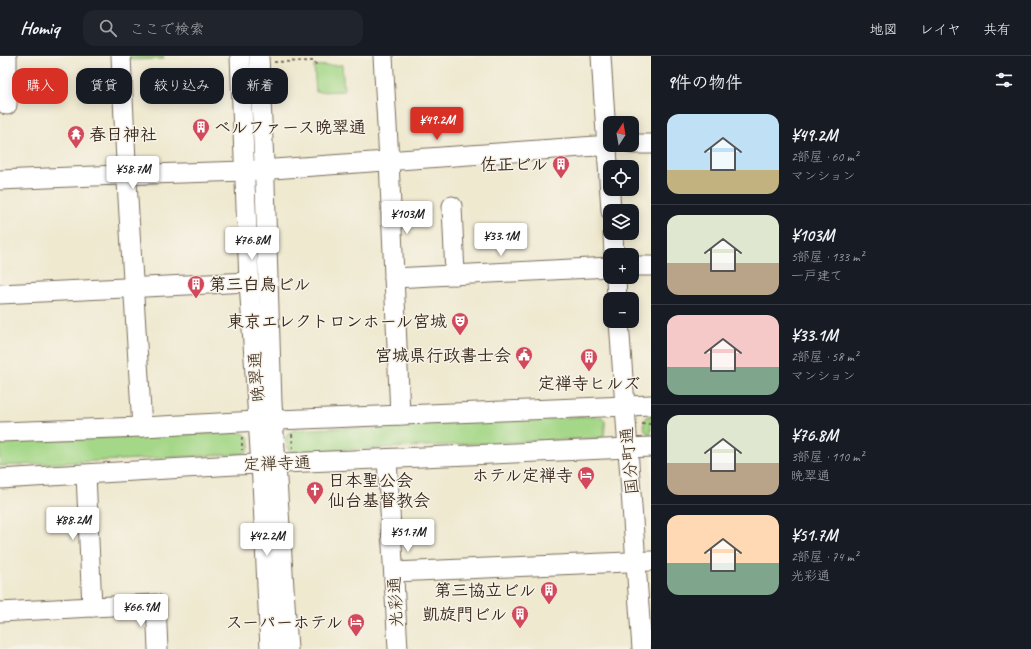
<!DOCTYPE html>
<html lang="ja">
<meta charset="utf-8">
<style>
:root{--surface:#171b24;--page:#20242c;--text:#f1f3f6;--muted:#9ea1a6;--line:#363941;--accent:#d93025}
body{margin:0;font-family:Caveat,"Klee One",sans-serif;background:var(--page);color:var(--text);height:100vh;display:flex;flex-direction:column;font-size:15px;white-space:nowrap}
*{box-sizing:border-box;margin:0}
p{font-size:13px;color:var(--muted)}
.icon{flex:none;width:22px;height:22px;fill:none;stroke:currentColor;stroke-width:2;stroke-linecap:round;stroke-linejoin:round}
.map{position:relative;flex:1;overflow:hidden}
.drawer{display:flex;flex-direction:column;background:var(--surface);width:380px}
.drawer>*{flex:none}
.banner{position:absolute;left:12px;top:12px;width:380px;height:36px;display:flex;gap:8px}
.needle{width:26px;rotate:11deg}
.tools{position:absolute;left:603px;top:60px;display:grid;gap:8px}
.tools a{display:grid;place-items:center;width:36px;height:36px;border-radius:8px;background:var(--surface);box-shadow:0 2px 10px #0003;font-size:20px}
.price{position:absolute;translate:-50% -34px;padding:0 9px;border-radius:4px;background:#fff;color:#222;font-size:13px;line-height:26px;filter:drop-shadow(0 1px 2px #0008)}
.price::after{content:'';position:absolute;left:50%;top:24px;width:12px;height:9px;margin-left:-6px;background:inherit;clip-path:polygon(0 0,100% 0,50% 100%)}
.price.current{background:var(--accent);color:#fff}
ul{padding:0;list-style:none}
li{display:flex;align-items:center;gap:12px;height:100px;padding:0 16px}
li+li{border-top:1px solid var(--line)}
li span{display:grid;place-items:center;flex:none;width:112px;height:80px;border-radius:12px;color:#555}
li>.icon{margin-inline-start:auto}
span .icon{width:48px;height:48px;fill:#fffc;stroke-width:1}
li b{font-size:17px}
h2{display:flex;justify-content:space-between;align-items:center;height:48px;padding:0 16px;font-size:17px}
.tag{padding:0 14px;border-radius:12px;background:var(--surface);box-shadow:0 2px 10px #0003;font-size:14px;line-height:36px}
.tag.current{background:var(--accent);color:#fff}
header{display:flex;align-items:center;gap:24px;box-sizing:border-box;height:56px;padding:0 20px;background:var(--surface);border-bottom:1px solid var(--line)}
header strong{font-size:19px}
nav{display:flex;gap:22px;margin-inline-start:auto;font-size:14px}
.search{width:280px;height:36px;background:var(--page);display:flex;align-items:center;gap:10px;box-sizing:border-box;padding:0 14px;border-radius:12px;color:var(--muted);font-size:15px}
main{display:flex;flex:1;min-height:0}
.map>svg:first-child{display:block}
</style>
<header>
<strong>Homiq</strong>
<div class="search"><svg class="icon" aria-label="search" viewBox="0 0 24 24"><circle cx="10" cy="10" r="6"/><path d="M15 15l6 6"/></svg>ここで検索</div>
<nav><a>地図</a><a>レイヤ</a><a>共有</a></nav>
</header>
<main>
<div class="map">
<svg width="651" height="593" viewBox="0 0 651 593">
<rect width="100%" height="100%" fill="#f7f3e8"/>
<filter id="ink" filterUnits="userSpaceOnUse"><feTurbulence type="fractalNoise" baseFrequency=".025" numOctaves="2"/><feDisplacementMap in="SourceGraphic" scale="8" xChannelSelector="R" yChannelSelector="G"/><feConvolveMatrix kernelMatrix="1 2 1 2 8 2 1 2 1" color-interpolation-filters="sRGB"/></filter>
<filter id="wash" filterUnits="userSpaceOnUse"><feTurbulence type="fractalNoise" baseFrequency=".012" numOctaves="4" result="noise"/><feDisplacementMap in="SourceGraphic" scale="16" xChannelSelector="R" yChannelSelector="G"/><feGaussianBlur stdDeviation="0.9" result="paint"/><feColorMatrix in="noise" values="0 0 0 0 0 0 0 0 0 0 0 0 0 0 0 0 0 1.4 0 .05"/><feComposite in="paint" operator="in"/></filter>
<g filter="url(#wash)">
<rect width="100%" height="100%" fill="#efe9d0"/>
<g fill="#a4d787" stroke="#708052">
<path d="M 127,0 L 163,0 L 164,3 L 127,4 Z"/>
<path d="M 342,9 L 344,35 L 316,36 L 314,10 Z"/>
<path d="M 651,358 L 651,379 L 647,377 L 643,370 L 646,361 Z"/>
<path d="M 594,360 L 602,361 L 605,365 L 605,370 L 604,380 L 600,382 L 296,396 L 289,393 L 285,384 L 288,377 L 294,374 Z"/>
<path d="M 237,376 L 245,378 L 249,382 L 250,388 L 247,396 L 240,398 L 0,410 L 0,386 Z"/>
</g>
</g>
<g filter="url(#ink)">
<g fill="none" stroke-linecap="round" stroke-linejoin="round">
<g stroke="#7a6d5c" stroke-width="21">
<g id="minor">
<path d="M 7,0 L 7,49"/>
<path d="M 121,0 L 127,126 L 142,371"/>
<path d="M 240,0 L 249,226 L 262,425 L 270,593"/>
<path d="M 259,0 L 265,128 L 272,347 L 288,593"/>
<path d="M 383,0 L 389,104 L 400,359"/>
<path d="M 601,0 L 611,155"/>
<path d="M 632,88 L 651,88"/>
<path d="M 0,124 L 118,119 L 245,115 L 610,89"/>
<path d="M 452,150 L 455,219"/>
<path d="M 613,177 L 614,199"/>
<path d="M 632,210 L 651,210"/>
<path d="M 616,221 L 617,243"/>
<path d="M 394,222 L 610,211"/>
<path d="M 0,238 L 249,226"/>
<path d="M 619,265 L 642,593"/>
<path d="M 0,376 L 142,371 L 278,364 L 651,349"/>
<path d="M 387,403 L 398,593"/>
<path d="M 86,419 L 92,551"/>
<path d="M 0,423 L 235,409 L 651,391"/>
<path d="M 394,516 L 651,505"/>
<path d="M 0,556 L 92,551 L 156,548 L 158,593"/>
</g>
</g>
<g stroke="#7a6d5c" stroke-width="2" stroke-dasharray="3 3" stroke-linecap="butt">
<path d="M 274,6 L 315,5 L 316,10"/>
<path d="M 642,368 L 651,368"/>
<path d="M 292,378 L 293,392"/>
<path d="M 242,381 L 242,394"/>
</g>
<use href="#minor" stroke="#fff" stroke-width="19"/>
</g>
</g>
<defs>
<g id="building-pin" transform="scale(0.9)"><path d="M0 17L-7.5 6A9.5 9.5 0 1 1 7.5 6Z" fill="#d1495b" stroke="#f7f3e8"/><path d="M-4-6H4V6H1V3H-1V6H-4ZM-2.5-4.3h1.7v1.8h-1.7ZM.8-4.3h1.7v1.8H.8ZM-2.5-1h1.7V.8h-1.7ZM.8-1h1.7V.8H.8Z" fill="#fff"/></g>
<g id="temple-pin" transform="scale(0.9)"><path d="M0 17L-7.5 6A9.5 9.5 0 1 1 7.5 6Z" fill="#d1495b" stroke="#f7f3e8"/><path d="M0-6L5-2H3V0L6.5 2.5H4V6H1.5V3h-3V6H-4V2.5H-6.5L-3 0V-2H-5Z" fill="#fff"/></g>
<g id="theatre-pin" transform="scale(0.9)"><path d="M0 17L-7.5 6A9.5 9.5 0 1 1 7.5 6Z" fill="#d1495b" stroke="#f7f3e8"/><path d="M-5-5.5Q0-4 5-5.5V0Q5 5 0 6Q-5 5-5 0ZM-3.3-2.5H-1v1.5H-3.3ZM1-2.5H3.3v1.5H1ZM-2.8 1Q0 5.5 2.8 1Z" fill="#fff"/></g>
<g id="civic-pin" transform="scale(0.9)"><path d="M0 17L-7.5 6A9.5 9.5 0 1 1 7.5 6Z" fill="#d1495b" stroke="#f7f3e8"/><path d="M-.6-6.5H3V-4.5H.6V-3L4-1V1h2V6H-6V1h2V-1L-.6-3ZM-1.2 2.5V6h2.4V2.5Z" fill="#fff"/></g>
<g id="hotel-pin" transform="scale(0.9)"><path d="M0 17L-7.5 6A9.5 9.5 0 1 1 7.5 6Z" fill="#d1495b" stroke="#f7f3e8"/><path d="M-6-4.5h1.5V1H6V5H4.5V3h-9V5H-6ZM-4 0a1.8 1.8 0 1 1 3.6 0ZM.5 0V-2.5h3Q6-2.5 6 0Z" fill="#fff"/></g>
<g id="church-pin" transform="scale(0.9)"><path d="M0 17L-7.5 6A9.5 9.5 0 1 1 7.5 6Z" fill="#d1495b" stroke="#f7f3e8"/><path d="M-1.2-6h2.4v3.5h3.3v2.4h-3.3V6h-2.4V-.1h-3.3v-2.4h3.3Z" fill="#fff"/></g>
</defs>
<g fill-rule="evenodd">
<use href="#building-pin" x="201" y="71"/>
<use href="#temple-pin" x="76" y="78"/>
<use href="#building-pin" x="561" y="108"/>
<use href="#building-pin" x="196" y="228"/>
<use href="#theatre-pin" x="460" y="265"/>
<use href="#civic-pin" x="524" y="299"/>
<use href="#building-pin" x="589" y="301"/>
<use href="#hotel-pin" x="586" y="419"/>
<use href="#church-pin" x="315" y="434"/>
<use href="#building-pin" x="549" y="534"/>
<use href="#building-pin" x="520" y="558"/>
<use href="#hotel-pin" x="356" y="566"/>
</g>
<g text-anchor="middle" stroke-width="3" stroke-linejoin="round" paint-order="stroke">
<g font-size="17" font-weight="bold" fill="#3b2a1e" stroke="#f7f3e8" text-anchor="end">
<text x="214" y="77" text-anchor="start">ベルファース晩翠通</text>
<text x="89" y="84" text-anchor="start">春日神社</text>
<text x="548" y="114">佐正ビル</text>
<text x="209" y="234" text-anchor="start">第三白鳥ビル</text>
<text x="447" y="271">東京エレクトロンホール宮城</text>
<text x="511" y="305">宮城県行政書士会</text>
<text x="589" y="333" text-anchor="middle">定禅寺ヒルズ</text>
<text x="573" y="425">ホテル定禅寺</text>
<text x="328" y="430" text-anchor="start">日本聖公会<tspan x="328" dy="20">仙台基督教会</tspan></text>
<text x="536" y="540">第三協立ビル</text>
<text x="507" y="564">凱旋門ビル</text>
<text x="343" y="572">スーパーホテル</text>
</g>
<g font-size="17" fill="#3b2a1e" stroke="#f7f3e8">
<text transform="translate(256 321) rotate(-94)" y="6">晩翠通</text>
<text transform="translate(629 405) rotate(-95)" y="6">国分町通</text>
<text transform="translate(277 407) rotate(-2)" y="6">定禅寺通</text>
<text transform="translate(395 546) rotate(-93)" y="6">光彩通</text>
</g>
</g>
</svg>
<div class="tools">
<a><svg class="needle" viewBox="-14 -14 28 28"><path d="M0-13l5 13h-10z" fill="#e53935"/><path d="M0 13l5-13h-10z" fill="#9ea1a6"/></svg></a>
<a><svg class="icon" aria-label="locate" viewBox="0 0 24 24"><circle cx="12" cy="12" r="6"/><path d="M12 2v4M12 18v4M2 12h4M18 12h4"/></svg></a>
<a><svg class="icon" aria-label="layers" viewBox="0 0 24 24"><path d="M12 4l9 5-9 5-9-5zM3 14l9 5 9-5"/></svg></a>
<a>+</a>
<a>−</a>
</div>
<b class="price current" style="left:437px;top:85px">¥49.2M</b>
<b class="price" style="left:133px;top:134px">¥58.7M</b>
<b class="price" style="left:407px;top:179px">¥103M</b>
<b class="price" style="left:501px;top:201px">¥33.1M</b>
<b class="price" style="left:252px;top:205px">¥76.8M</b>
<b class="price" style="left:73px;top:485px">¥88.2M</b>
<b class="price" style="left:408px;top:497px">¥51.7M</b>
<b class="price" style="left:267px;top:501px">¥42.2M</b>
<b class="price" style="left:141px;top:572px">¥66.9M</b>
<div class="banner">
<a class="tag current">購入</a>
<a class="tag">賃貸</a>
<a class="tag">絞り込み</a>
<a class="tag">新着</a>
</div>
</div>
<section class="drawer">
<h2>9件の物件<svg class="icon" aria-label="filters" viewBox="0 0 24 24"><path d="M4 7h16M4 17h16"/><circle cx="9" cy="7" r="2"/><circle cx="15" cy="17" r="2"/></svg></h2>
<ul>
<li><span style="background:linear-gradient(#bfe0f5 70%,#c2b280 0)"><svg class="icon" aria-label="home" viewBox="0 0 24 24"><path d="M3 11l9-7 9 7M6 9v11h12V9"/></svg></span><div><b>¥49.2M</b><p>2部屋 · 60 m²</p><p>マンション</p></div></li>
<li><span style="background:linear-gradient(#dfe7d0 60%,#b9a48a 0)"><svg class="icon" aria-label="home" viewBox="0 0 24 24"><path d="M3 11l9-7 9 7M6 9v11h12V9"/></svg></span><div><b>¥103M</b><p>5部屋 · 133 m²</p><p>一戸建て</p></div></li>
<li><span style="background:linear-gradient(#f6c9c9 65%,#7fa58c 0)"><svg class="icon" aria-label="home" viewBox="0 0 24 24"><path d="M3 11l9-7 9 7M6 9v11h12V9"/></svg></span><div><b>¥33.1M</b><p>2部屋 · 58 m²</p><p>マンション</p></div></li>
<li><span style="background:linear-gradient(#dfe7d0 60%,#b9a48a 0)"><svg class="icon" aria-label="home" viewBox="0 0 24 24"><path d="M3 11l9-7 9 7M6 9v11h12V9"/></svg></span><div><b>¥76.8M</b><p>3部屋 · 110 m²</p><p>晩翠通</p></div></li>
<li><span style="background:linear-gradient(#ffd9b3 60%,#7fa58c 0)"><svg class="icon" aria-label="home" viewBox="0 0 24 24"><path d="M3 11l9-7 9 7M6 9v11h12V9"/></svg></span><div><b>¥51.7M</b><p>2部屋 · 74 m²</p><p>光彩通</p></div></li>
</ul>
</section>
</main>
